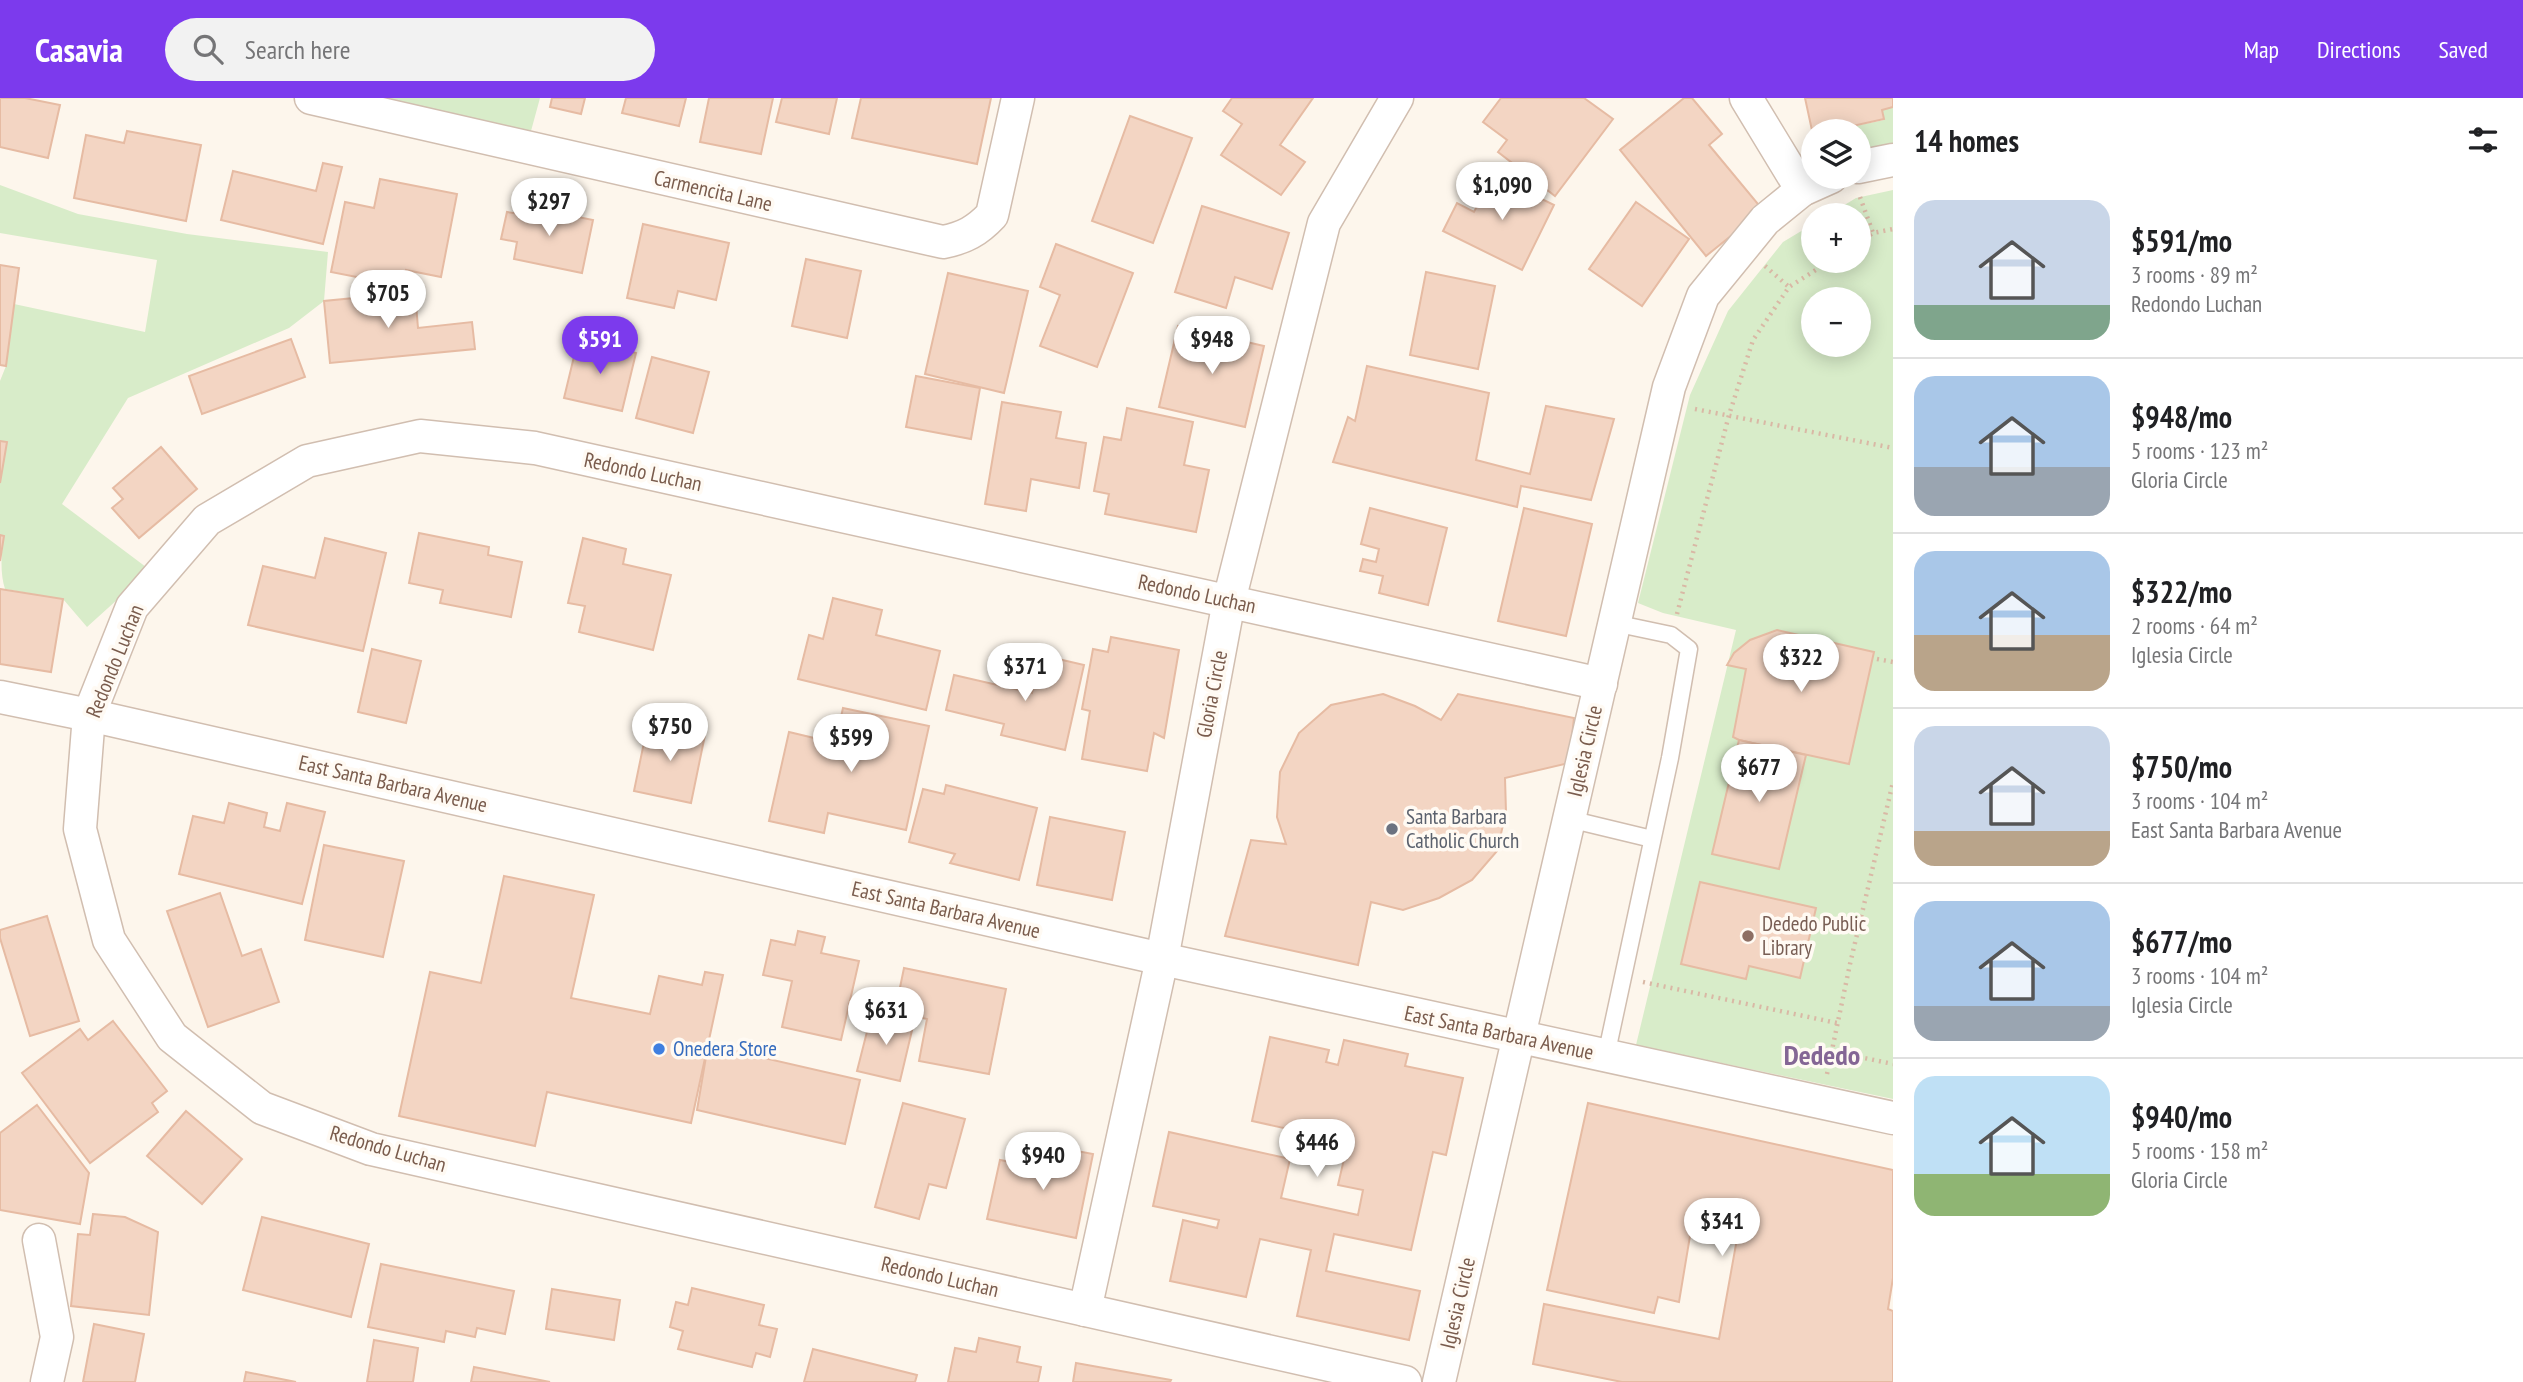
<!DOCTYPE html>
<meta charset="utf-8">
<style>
:root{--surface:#fff;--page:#f2f2f2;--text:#202124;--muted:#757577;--line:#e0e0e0;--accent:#7c3aed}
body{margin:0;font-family:"PT Sans Narrow",sans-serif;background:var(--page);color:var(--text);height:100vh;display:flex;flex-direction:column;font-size:26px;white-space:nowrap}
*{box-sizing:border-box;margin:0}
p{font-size:23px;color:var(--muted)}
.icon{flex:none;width:38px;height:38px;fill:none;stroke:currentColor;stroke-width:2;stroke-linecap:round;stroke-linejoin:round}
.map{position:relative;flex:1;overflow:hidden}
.drawer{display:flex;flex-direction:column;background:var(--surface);width:630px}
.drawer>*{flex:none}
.fabs{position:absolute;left:1801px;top:21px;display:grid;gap:14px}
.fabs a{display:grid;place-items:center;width:70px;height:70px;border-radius:50%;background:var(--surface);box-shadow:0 4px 18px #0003;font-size:35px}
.price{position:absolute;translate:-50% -60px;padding:0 16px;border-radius:24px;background:#fff;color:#222;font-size:23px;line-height:46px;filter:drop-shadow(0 2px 4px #0008)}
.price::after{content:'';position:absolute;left:50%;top:42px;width:21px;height:16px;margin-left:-10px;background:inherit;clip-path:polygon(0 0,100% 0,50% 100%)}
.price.active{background:var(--accent);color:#fff}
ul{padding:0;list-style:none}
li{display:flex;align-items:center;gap:21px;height:175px;padding:0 21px}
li+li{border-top:2px solid var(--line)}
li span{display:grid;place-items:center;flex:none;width:196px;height:140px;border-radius:21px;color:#555}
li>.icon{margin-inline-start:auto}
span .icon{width:84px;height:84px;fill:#fffc;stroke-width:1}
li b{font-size:30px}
h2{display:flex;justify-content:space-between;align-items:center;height:84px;padding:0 21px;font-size:30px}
header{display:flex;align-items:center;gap:42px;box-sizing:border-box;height:98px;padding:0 35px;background:var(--accent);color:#fff}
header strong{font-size:33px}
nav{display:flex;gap:38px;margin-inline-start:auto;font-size:24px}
.search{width:490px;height:63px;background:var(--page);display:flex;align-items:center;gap:18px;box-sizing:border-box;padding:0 24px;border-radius:38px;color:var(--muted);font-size:26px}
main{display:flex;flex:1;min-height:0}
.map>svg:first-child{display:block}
</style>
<header>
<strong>Casavia</strong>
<div class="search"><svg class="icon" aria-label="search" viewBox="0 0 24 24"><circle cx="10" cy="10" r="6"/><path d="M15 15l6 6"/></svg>Search here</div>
<nav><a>Map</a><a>Directions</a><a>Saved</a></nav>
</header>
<main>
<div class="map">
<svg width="1893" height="1284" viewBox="0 0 1893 1284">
<rect width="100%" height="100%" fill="#fdf6ec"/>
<g fill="#d8ecc9" fill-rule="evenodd">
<path d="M 378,0 L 540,0 L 531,33 Z"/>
<path d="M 1893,9 L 1893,53 L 1861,60 L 1858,33 L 1853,33 L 1851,29 L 1884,22 L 1882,12 Z"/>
<path d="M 0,87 L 78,116 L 187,136 L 328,154 L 324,203 L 289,230 L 128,300 L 62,406 L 150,472 L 87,529 L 63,501 L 5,491 C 0,475 1,456 4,439 L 0,437 L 0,385 L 7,345 L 0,343 L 0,283 L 6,268 L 14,206 L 145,234 L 157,162 L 0,135 Z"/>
<path d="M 1893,92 L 1893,1001 L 1636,947 L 1736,532 L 1663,515 L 1638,505 L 1690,297 L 1728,213 L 1783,144 L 1813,126 L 1813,163 L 1858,163 L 1858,117 L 1828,117 L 1856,100 ZM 1813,201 L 1858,201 L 1858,247 L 1813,247 Z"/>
</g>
<g fill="#f3d5c3" stroke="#e6bba3" stroke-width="2">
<path d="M 0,0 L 25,0 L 60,7 L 48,60 L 0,49 Z"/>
<path d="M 552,0 L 585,0 L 581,16 L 550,9 Z"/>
<path d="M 626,0 L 686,0 L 679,28 L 622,15 Z"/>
<path d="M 709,0 L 773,0 L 761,56 L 700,44 Z"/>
<path d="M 782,0 L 837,0 L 829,36 L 776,24 Z"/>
<path d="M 861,0 L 991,0 L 977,66 L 852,40 Z"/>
<path d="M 1232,0 L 1313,0 L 1280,47 L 1305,64 L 1281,97 L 1221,57 L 1242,26 L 1223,13 Z"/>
<path d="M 1501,0 L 1584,0 L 1613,21 L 1555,98 L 1498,54 L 1507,42 L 1483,24 Z"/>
<path d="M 1684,0 L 1692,0 L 1722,36 L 1709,47 L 1763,112 L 1706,158 L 1620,52 Z"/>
<path d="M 1805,0 L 1893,0 L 1893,9 L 1882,12 L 1884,21 L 1830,33 L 1813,33 L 1813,37 Z"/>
<path d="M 1130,18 L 1192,40 L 1153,145 L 1092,123 Z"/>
<path d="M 127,33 L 201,47 L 186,123 L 74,100 L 86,37 L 124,45 Z"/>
<path d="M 323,65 L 342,69 L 323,146 L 221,122 L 233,73 L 316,93 Z"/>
<path d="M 1493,77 L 1554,107 L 1522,172 L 1443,133 L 1457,105 L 1474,114 Z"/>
<path d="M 380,81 L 457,96 L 441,179 L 406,172 L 403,188 L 331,174 L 345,104 L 374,110 Z"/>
<path d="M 1636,104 L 1689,141 L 1642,208 L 1589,171 Z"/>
<path d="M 1202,108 L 1289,135 L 1272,191 L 1235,179 L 1226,210 L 1175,194 Z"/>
<path d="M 528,109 L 593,122 L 582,175 L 514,161 L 517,144 L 501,141 L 507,114 L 527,117 Z"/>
<path d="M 643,126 L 729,145 L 716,202 L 678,193 L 674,210 L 627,200 Z"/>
<path d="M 1056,146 L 1133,175 L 1097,269 L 1040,248 L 1060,197 L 1040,189 Z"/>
<path d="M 806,161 L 861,173 L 847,240 L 792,228 Z"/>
<path d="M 0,167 L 19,170 L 6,268 L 0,267 Z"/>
<path d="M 1426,174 L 1495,188 L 1478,271 L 1410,257 Z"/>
<path d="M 948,175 L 1028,193 L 1004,295 L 925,276 Z"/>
<path d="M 415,194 L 418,230 L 472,224 L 475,251 L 330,265 L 324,203 Z"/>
<path d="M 1178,228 L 1264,248 L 1245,329 L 1159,309 Z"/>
<path d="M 291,241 L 305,279 L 202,316 L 189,278 Z"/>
<path d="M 578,242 L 636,255 L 622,313 L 564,300 Z"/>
<path d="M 652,259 L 709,274 L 693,335 L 636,320 Z"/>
<path d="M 1367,268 L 1489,295 L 1476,362 L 1530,376 L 1546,308 L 1614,321 L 1591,402 L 1521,388 L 1517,409 L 1333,364 L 1348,319 L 1355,323 Z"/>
<path d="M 916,278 L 980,290 L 971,341 L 906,329 Z"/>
<path d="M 1002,304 L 1061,314 L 1056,340 L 1086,345 L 1079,390 L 1031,381 L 1026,413 L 985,406 Z"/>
<path d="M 1127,310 L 1193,324 L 1184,367 L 1209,372 L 1196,434 L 1105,416 L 1109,396 L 1094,393 L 1104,339 L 1121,342 Z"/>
<path d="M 0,343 L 7,344 L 0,385 Z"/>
<path d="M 161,349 L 197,391 L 139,440 L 112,410 L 123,401 L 113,390 Z"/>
<path d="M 1370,410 L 1447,430 L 1428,507 L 1379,495 L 1383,478 L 1360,473 L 1363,461 L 1376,464 L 1379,451 L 1361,446 Z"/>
<path d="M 1524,410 L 1592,426 L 1566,538 L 1498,523 Z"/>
<path d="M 419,435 L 489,449 L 488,457 L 522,464 L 511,519 L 440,505 L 443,492 L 409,485 Z"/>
<path d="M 0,437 L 4,438 L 0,463 Z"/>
<path d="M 325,440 L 386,455 L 363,553 L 248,527 L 263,468 L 315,480 Z"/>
<path d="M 583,440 L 626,451 L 623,466 L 671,477 L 653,552 L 579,534 L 585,508 L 568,505 Z"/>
<path d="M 0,491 L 63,501 L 51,574 L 0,566 Z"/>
<path d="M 833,500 L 882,512 L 876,537 L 940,553 L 926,612 L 798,581 L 809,537 L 823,541 Z"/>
<path d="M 1777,532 L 1874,554 L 1849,666 L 1739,642 L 1733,639 L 1746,571 L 1727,567 L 1734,555 L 1750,542 Z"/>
<path d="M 1111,539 L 1179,552 L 1164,640 L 1154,635 L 1147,673 L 1082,661 L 1090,613 L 1082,611 L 1093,551 L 1108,554 Z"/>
<path d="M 372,551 L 421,563 L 406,625 L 358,614 Z"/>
<path d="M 1041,557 L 1084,567 L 1065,652 L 1001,637 L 1004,626 L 946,612 L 954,577 L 1032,595 Z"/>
<path d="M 1383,596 L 1415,608 L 1441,622 L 1458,596 L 1574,620 L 1569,665 L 1505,680 L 1506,714 L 1497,753 L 1472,782 L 1439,800 L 1403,812 L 1371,804 L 1358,867 L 1225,838 L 1251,742 L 1286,746 L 1277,719 L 1280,674 L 1299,635 L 1331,607 Z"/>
<path d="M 843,610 L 929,628 L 906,732 L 828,715 L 824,735 L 769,723 L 789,634 L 835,645 Z"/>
<path d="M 648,625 L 705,637 L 691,705 L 634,693 Z"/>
<path d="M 1739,642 L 1806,657 L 1779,771 L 1712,756 Z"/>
<path d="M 946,687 L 1037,710 L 1019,782 L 950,765 L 955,756 L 909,744 L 923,691 L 944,696 Z"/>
<path d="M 229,705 L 267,715 L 264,729 L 280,733 L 287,705 L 325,714 L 302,806 L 179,776 L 193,718 L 224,725 Z"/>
<path d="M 1050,719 L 1125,734 L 1112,802 L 1037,787 Z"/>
<path d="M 324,747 L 404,763 L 383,859 L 305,842 Z"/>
<path d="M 504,778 L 594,797 L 571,900 L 650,916 L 659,878 L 702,887 L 705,874 L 723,877 L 691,1025 L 547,994 L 535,1048 L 399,1018 L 430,874 L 481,885 Z"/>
<path d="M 1700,784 L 1816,810 L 1800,880 L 1749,868 L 1746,881 L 1681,866 Z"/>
<path d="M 220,795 L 242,858 L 261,851 L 279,904 L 208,929 L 167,813 Z"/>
<path d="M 47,818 L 79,923 L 30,938 L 0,840 L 0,832 Z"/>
<path d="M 798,833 L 825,839 L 821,855 L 859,863 L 841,942 L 782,929 L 792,883 L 763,877 L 771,842 L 795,847 Z"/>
<path d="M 904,870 L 1006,891 L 989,976 L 919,963 L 927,921 L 895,914 Z"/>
<path d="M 872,914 L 914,924 L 900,983 L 857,973 Z"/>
<path d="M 113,923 L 167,993 L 152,1005 L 158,1014 L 90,1065 L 22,975 L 80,931 L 88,942 Z"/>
<path d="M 1270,939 L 1329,952 L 1326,964 L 1338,967 L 1344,942 L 1408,956 L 1405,968 L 1463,980 L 1446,1057 L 1433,1054 L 1411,1152 L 1334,1136 L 1326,1173 L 1420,1193 L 1409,1242 L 1297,1218 L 1311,1152 L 1260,1141 L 1246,1199 L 1170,1183 L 1183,1122 L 1217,1130 L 1219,1122 L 1153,1108 L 1169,1034 L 1290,1061 L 1281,1100 L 1358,1117 L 1363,1092 L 1338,1087 L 1348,1044 L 1252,1023 Z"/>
<path d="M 708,947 L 860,982 L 845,1046 L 697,1012 Z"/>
<path d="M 903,1005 L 965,1021 L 946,1090 L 929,1086 L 919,1121 L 875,1109 Z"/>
<path d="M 1588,1005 L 1893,1072 L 1893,1180 L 1888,1211 L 1893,1213 L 1893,1284 L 1622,1284 L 1533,1266 L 1544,1206 L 1719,1241 L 1740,1124 L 1694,1114 L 1679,1204 L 1658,1199 L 1654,1215 L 1547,1192 Z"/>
<path d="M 37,1007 L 89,1075 L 80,1126 L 0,1112 L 0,1035 Z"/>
<path d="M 186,1013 L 242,1061 L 202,1106 L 147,1058 Z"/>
<path d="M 1045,1047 L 1093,1056 L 1076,1140 L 987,1121 L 1000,1062 L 1040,1070 Z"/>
<path d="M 93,1116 L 125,1119 L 158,1134 L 149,1217 L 71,1208 L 78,1136 L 90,1137 Z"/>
<path d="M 262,1119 L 369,1146 L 351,1219 L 243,1192 Z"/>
<path d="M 381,1166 L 514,1193 L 505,1236 L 477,1230 L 475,1239 L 446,1233 L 444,1244 L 368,1229 Z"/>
<path d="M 692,1190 L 764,1207 L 759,1227 L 777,1231 L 770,1259 L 756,1255 L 752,1269 L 678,1251 L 683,1233 L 670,1229 L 676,1204 L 688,1207 Z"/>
<path d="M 552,1191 L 620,1202 L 614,1242 L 546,1231 Z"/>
<path d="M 94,1226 L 144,1236 L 135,1284 L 83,1284 Z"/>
<path d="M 979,1240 L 1020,1249 L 1017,1264 L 1041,1269 L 1038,1284 L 948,1284 L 955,1250 L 976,1254 Z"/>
<path d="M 374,1242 L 418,1250 L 413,1284 L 367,1284 Z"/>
<path d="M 813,1251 L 917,1277 L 915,1284 L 804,1284 Z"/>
<path d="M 1076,1265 L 1171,1282 L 1170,1284 L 1073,1284 Z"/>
<path d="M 474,1269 L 550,1284 L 471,1284 Z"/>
<path d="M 246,1274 L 296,1284 L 244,1284 Z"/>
</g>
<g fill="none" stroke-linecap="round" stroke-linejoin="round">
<g stroke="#d1beb0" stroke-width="19">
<g id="lane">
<path d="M 1569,721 L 1652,741"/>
<path d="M 1606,958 L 1670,660 L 1689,551 L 1671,537 L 1614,525"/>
</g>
</g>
<g stroke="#d1beb0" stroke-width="35">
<g id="street">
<path d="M 311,0 L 943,144 C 964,140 977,133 992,117 L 1018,0"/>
<path d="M 1746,0 L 1802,92"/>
<path d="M 1858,69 L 1893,62"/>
<path d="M 0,599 L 89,617 L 1162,861 L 1893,1020"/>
<path d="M 39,1142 L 57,1239 L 47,1284"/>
<path d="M 1085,1212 L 1162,861 L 1229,503 L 1324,125 L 1397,0"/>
<path d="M 1405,1284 L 371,1051 L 262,1010 L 172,939 L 109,842 L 80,731 L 89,617 L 132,509 L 207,422 L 307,363 L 420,338 L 535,350 L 1601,586"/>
<path d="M 1439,1284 L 1669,289 L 1703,198 L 1765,122 L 1802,92 L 1831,79"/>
</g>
</g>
<g stroke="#d9b8a5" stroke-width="4.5" stroke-dasharray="2 5" stroke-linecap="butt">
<path d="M 1860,99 L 1873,135"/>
<path d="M 1858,144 L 1873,135 L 1893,131"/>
<path d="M 1765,168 L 1789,189"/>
<path d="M 1695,311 L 1893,350"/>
<path d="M 1677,516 L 1729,317 L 1753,242 L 1789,189 L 1830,163"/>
<path d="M 1877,561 L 1893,564"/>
<path d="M 1643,884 L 1837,925"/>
<path d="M 1831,953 L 1893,966"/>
<path d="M 1827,976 L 1850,866 L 1893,684"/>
</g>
<use href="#lane" stroke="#fff" stroke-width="16"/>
<use href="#street" stroke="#fff" stroke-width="32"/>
</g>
<circle fill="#6b7280" stroke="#fffaf3" stroke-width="2.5" cx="1392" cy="731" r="7"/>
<circle fill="#8d6e63" stroke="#fffaf3" stroke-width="2.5" cx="1748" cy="838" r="7"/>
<circle fill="#3f7fe0" stroke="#fffaf3" stroke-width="2.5" cx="659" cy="951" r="7"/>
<g text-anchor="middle" stroke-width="7" stroke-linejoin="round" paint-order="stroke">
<g font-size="21" fill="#7a5c4d" stroke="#fffaf3">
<text transform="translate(713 93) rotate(13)" y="7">Carmencita Lane</text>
<text transform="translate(643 374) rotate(12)" y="7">Redondo Luchan</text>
<text transform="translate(1197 496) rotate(12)" y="7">Redondo Luchan</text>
<text transform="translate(115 563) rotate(-68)" y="7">Redondo Luchan</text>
<text transform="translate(1212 596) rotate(-79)" y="7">Gloria Circle</text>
<text transform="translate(1585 653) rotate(-77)" y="7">Iglesia Circle</text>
<text transform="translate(393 686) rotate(13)" y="7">East Santa Barbara Avenue</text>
<text transform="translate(946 812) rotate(13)" y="7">East Santa Barbara Avenue</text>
<text transform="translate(1499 935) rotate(12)" y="7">East Santa Barbara Avenue</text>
<text transform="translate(388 1051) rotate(16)" y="7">Redondo Luchan</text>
<text transform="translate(940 1179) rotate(13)" y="7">Redondo Luchan</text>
<text transform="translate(1458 1205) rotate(-77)" y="7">Iglesia Circle</text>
</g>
<g font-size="21" fill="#5b616d" stroke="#fffaf3" text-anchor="start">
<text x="1406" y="726">Santa Barbara<tspan x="1406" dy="24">Catholic Church</tspan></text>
</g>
<g font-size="21" fill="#785e54" stroke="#fffaf3" text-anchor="start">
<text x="1762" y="833">Dededo Public<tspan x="1762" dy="24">Library</tspan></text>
</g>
<g font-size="21" fill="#366cbe" stroke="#fffaf3" text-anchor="start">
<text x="673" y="958">Onedera Store</text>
</g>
<g font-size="28" font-weight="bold" fill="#846695" stroke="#fffaf3">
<text x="1822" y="967">Dededo</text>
</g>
</g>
</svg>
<div class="fabs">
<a><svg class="icon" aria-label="layers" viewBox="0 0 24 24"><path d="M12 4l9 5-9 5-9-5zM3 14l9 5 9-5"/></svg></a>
<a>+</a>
<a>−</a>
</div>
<b class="price" style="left:1502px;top:124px">$1,090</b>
<b class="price" style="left:549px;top:140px">$297</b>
<b class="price" style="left:388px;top:232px">$705</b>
<b class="price active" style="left:600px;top:278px">$591</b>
<b class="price" style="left:1212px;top:278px">$948</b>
<b class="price" style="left:1801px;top:596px">$322</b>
<b class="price" style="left:1025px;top:605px">$371</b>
<b class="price" style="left:670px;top:665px">$750</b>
<b class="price" style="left:851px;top:676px">$599</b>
<b class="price" style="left:1759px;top:706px">$677</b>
<b class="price" style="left:886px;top:949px">$631</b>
<b class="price" style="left:1317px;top:1081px">$446</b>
<b class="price" style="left:1043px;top:1094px">$940</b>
<b class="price" style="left:1722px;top:1160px">$341</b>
</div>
<section class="drawer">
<h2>14 homes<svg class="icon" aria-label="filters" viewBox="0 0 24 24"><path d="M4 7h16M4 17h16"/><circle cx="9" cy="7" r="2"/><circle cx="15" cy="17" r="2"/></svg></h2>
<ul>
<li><span style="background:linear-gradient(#c9d6e8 75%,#7fa58c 0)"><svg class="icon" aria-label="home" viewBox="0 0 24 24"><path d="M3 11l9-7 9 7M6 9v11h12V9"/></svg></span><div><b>$591/mo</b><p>3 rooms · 89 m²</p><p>Redondo Luchan</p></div></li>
<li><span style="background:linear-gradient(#a9c7e8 65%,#9aa5b1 0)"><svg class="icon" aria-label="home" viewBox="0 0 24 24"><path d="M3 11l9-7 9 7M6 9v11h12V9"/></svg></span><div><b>$948/mo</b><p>5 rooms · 123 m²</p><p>Gloria Circle</p></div></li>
<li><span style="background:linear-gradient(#a9c7e8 60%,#b9a48a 0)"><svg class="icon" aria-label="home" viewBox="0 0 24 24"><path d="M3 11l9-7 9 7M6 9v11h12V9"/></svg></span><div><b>$322/mo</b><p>2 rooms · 64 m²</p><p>Iglesia Circle</p></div></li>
<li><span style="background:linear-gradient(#c9d6e8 75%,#b9a48a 0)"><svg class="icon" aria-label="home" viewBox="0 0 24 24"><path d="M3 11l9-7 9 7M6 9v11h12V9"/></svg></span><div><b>$750/mo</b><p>3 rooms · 104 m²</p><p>East Santa Barbara Avenue</p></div></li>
<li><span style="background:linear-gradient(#a9c7e8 75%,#9aa5b1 0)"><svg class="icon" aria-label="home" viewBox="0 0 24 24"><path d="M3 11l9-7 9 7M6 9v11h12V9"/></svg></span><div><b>$677/mo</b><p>3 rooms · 104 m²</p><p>Iglesia Circle</p></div></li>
<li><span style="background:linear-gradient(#bfe0f5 70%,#8fb573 0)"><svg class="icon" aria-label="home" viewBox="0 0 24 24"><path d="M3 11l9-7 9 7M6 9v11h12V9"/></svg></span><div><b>$940/mo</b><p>5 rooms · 158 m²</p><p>Gloria Circle</p></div></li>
</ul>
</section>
</main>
